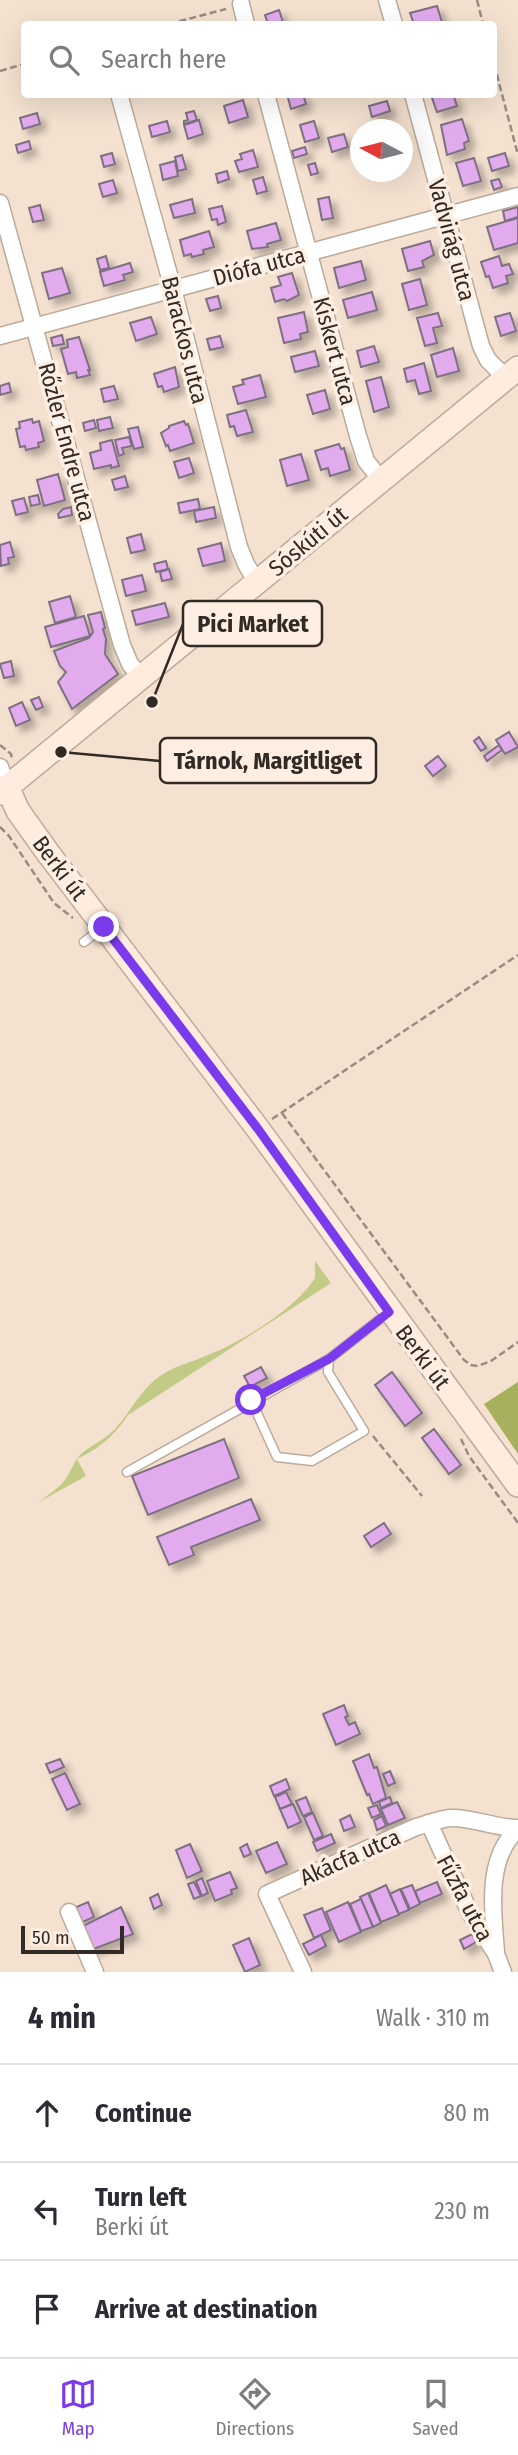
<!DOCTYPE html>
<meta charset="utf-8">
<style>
body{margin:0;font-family:"Fira Sans Condensed",sans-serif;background:#f7f7f7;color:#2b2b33}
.compass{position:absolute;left:350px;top:119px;width:63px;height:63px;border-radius:50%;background:#fff;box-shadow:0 7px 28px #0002;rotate:277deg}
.scale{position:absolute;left:21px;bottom:18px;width:103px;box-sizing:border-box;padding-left:7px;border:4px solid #322b25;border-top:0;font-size:19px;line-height:24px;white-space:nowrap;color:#322b25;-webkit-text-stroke:5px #feefe2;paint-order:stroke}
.stop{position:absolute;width:21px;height:21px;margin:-16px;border:5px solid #7c3aed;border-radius:50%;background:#fff}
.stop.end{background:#7c3aed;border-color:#fff;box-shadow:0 2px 7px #0008}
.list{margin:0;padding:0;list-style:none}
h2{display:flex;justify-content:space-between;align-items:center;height:91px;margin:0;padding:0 28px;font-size:30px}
h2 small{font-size:23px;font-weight:400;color:#7c7c81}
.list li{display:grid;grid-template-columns:46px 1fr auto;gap:21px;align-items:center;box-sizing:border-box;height:98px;padding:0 28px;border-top:2px solid #e1e1e2}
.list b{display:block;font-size:26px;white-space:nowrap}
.list p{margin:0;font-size:23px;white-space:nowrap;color:#7c7c81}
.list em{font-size:23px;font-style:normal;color:#7c7c81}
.icon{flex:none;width:38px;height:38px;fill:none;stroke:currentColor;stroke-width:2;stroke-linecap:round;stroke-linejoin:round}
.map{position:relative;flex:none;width:518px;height:1972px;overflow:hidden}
.search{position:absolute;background:#fff;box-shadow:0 7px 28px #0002;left:21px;right:21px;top:21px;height:77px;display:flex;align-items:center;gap:18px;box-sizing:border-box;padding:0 24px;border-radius:7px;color:#7c7c81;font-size:26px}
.sheet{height:385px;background:#fff}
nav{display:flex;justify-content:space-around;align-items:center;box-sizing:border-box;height:98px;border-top:2px solid #e1e1e2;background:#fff;font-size:19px;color:#7c7c81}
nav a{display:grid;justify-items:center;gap:4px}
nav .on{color:#7c3aed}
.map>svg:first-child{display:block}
.green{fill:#c1cb85}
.forest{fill:#a7b15d}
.building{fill:#e1abee;stroke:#7e7081;stroke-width:2;filter:url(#shadow)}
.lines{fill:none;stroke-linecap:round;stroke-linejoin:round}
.lane-casing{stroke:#bcaa9a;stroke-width:11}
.street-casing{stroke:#bcaa9a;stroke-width:19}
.secondary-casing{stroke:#bcaa9a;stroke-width:26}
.path{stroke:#998b80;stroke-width:2.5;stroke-dasharray:7 3.5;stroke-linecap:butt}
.lane{stroke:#fff;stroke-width:8}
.street{stroke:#fff;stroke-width:16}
.secondary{stroke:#feecde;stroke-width:23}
.route{stroke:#7c3aed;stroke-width:9}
.labels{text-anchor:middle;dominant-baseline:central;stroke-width:7;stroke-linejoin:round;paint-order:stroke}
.street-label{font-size:23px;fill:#322b25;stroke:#feefe2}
.leader{fill:none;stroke:#322b25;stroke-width:2.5}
.callout-dot{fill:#322b25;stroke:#feefe2;stroke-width:2.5}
.callout{fill:#feefe2;stroke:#322b25;stroke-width:2.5}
.callout-label{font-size:24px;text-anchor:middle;font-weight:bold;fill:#322b25}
</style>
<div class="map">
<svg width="518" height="1972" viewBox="0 0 518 1972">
<defs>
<filter id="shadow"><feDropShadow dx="6" dy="6" stdDeviation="3.5" flood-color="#0004"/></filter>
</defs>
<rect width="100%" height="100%" fill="#f4e1d0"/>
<path class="green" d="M315,1261L331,1283L128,1415C114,1436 100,1448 77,1459L86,1476L39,1502C47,1495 58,1489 64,1481C71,1473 73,1462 81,1454C91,1445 105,1440 115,1429C134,1408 141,1386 168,1371C179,1365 192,1362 203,1357C238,1344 295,1310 315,1278Z"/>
<path class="forest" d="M518,1382V1454L484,1404Z"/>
<g class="building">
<path d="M437,6L442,22L414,24L410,13Z"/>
<path d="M279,10L283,22L268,24L265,15Z"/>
<path d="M287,94H303L306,104L291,109Z"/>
<path d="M443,94H453L457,106L437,112L432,98Z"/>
<path d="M243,100L248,117L229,123L224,106Z"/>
<path d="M387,101L390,111L372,117L369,106Z"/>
<path d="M194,111L197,120L184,124V121L188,120L186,113Z"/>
<path d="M37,113L40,124L23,129L20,118Z"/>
<path d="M462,119L469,141L464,143L465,149L447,155L441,125Z"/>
<path d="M199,120L203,134L188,139L184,125Z"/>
<path d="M167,121L170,132L152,137L149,126Z"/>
<path d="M314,121L319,138L305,142L300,125Z"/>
<path d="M344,134L348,147L332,152L328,138Z"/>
<path d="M29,141L31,149L18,153L16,145Z"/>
<path d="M305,147L307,154L294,158L292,151Z"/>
<path d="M253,150L258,167L239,172L235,161L242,159L240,154Z"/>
<path d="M112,153L115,164L104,167L101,156Z"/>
<path d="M505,153L509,166L492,171L488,158Z"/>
<path d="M182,155L186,169L178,171L175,157Z"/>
<path d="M474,158L481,181L463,186L456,163Z"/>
<path d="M175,161L178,176L163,180L160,165Z"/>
<path d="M315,163L318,173L311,175L308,165Z"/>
<path d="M227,171L229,179L218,183L216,174Z"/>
<path d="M263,177L267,191L257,194L253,180Z"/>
<path d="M499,179L502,187L494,190L491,181Z"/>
<path d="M113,180L117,193L103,197L99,184Z"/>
<path d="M329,197L333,218L322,220L318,199Z"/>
<path d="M192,199L195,213L174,218L170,205Z"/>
<path d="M40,205L44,220L33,222L29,208Z"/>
<path d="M222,206L226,222L218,225L217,219L212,220L209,209Z"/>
<path d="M518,207V217L505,221L503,211Z"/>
<path d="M518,218V243L494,250L487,227Z"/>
<path d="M276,223L281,240L267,244L268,247L252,249L247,231Z"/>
<path d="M209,231L214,247L203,250L204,254L192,257L191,254L184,256L180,240Z"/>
<path d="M430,241L434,255L422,261L424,267L408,271L402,249Z"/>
<path d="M106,256L109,268L100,270L97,259Z"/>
<path d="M499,256L502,266L509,264L513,274L506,276L508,283L493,288L489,276L486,277L481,262Z"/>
<path d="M361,261L366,280L339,288L334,268Z"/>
<path d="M130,263L133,272L123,275L125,280L104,286L100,272Z"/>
<path d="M62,268L70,293L49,299L42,273Z"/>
<path d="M292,273L299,295L287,301L284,299L275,302L271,288L281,285L278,277Z"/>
<path d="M420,279L427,305L409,310L402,284Z"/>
<path d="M372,292L377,310L348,318L343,300Z"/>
<path d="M218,296L221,308L210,311L206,299Z"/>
<path d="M304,312L308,332L300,334L301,339L284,343L278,318Z"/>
<path d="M438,313L442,326L433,328L437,343L425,346L417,318Z"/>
<path d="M510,313L516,331L501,336L495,317Z"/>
<path d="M151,317L157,334L136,341L130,323Z"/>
<path d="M62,335L64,344L53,346L51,338Z"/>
<path d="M220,336L223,347L210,350L207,339Z"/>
<path d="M79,337L90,370H88L90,375L77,378L76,372L68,374L61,349L68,347L67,340Z"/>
<path d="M374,346L379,362L361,367L357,351Z"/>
<path d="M453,348L459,371L437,377L431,355Z"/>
<path d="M315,351L319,366L295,372L291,357Z"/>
<path d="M424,363L431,391L419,394L415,380L407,382L404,369Z"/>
<path d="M175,367L179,387L164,392L162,386L158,387L154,374Z"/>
<path d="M260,375L266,397L238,404L233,387L244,384L242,380Z"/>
<path d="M381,377L389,407L374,412L366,381Z"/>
<path d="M9,383L11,392L0,395V386Z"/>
<path d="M114,386L118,399L104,402L101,389Z"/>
<path d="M325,390L330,409L313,414L307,395Z"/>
<path d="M246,410L253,432L237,436L234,426L230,427L227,415Z"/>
<path d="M110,417L113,428L99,431L97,420Z"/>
<path d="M32,419L33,423L39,421L44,441L38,443L39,447L26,450L25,446L20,447L16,429L20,428L19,422Z"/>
<path d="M94,420L96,428L85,431L83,423Z"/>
<path d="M184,421L186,425L188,424L194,443L170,451L168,445L166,446L161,433L169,428V426Z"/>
<path d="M138,427L143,447L134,449L128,429Z"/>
<path d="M129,437L132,446L122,448L124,454L119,456L115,440Z"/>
<path d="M112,440L119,466L111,468V465L94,469L90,453L101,450L100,443Z"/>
<path d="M339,444L341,449L344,448L350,470L330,476L328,468L321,470L315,451Z"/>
<path d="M301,454L309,480L287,486L280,460Z"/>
<path d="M189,458L194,473L179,478L174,462Z"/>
<path d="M58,474L65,500L44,506L37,480Z"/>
<path d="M125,476L128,487L115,490L112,480Z"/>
<path d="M38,495L40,504L31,506L29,497Z"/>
<path d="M24,498L28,512L16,515L12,501Z"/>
<path d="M198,499L200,509L180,513L178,503Z"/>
<path d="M71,507L72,515L59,518L58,514L63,509Z"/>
<path d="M214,507L216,518L196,522L194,511Z"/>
<path d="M141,534L145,550L131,553L127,538Z"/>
<path d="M10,542L14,557L8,558L9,564L1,566L0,545Z"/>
<path d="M221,543L225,561L203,566L198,549Z"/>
<path d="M166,561L168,569L156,572L154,564Z"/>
<path d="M169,569L172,579L162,581L160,572Z"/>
<path d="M142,575L146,591L126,596L122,580Z"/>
<path d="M70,596L76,617L55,623L49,602Z"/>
<path d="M165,603L169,617L136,625L132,611Z"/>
<path d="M101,612L105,628L103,629L106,639L105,654L118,674L72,709L58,682L66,672L60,666L54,651L89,638L93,632L88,615Z"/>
<path d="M84,616L90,636L51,647L45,627Z"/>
<path d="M11,661L14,676L4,678L0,664Z"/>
<path d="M39,697L43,707L36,710L31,700Z"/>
<path d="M22,702L30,720L16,726L9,708Z"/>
<path d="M509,732L518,747L505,754L496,740Z"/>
<path d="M479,737L486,748L481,751L474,741Z"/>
<path d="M499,745L502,750L487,761L484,756Z"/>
<path d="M438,756L446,766L433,776L425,766Z"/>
<path d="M261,1367L267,1378L250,1387L244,1376Z"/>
<path d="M392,1372L422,1413L405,1426L375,1385Z"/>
<path d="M434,1429L461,1465L449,1474L422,1438Z"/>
<path d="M224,1439L239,1478L148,1515L132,1476Z"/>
<path d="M251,1499L260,1520L191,1547L194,1555L169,1565L157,1537Z"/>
<path d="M384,1523L391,1534L371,1547L364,1536Z"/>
<path d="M344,1705L348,1716L345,1717L349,1725L355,1722L360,1734L336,1745L323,1714Z"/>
<path d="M369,1754L374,1768L377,1767L386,1798L373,1804L369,1794L367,1795L353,1761Z"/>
<path d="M60,1759L64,1767L50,1773L46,1764Z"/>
<path d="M390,1771L395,1783L388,1786L383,1774Z"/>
<path d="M65,1773L80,1804L67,1810L52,1779Z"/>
<path d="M286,1779L290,1789L274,1796L270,1786Z"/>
<path d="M286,1792L292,1804L280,1809L275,1797Z"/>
<path d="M306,1797L312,1812L303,1816L296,1801Z"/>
<path d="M390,1797L392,1803L381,1808L379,1802Z"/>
<path d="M397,1802L405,1818L388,1825L381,1809Z"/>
<path d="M293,1804L301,1822L288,1828L280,1809Z"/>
<path d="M377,1805L381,1814L372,1818L368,1808Z"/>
<path d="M313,1813L323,1836L314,1840L304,1817Z"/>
<path d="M350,1815L355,1827L344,1831L340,1820Z"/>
<path d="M382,1816L386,1826L377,1830L374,1820Z"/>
<path d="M331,1834L335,1843L317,1851L313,1842Z"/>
<path d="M277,1842L287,1864L266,1873L256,1851Z"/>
<path d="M190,1844L202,1871L187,1878L176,1850Z"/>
<path d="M247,1844L251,1854L244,1857L240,1848Z"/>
<path d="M230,1872L237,1888L231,1890L232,1894L215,1901L207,1881Z"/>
<path d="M202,1878L208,1893L202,1896L196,1881Z"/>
<path d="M194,1882L201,1896L194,1899L188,1884Z"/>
<path d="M437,1882L442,1894L420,1903L415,1891Z"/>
<path d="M386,1885L399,1915L381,1922L369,1893Z"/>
<path d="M412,1885L420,1904L410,1909L401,1889Z"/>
<path d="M400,1889L409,1910L399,1914L390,1894Z"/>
<path d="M368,1893L381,1923L373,1927L360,1897Z"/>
<path d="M158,1894L162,1905L154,1909L150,1898Z"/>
<path d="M361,1899L373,1927L361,1931L350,1904Z"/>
<path d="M88,1902L94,1917L78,1924L72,1909Z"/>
<path d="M348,1902L361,1932L339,1942L326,1912Z"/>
<path d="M121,1907L133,1934L91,1950L81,1927Z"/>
<path d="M322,1908L331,1930L314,1938L304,1915Z"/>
<path d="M472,1934L476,1942L464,1949L460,1940Z"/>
<path d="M321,1935L326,1946L309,1955L303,1944Z"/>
<path d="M249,1938L260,1965L245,1972L233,1945Z"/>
</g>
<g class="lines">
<g class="lane-casing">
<g id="lane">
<path d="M84,942L102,928"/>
<path d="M251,1400L277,1457L312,1461L364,1431L328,1372L329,1359"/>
<path d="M127,1472L329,1359L389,1312"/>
</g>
</g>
<g class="street-casing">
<g id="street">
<path d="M387,0L394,24"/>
<path d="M241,4L246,24"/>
<path d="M119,94L173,289L239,547L246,564L257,583"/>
<path d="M266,94L358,436L366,461L381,480"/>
<path d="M413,94L481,346L488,360L506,378"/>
<path d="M0,203L122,645L130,664L141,677"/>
<path d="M0,336L518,196"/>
<path d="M0,767L7,787"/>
<path d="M429,1823L470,1913L496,1954L503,1972"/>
<path d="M69,1912L95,1972"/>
<path d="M496,1952C493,1912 485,1858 518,1829"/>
<path d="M303,1972L267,1894L416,1827C427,1824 439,1819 450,1818C472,1817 495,1828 518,1828"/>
</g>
</g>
<g class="secondary-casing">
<g id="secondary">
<path d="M7,787L18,811L48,853L258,1129L518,1485"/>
<path d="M0,793L518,368"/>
</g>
</g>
<g class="path">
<path d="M477,0L483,24"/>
<path d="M169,24L226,9"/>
<path d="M494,64L518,155"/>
<path d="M0,71L24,64"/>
<path d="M0,745L11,754L12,759"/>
<path d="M0,827L9,836L54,903L73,918"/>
<path d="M282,1113L464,1360L471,1365L478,1366L491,1361L518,1342"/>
<path d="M272,1119L518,955"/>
<path d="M373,1436L422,1496"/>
<path d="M461,1439L469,1456L518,1523"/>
</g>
<use href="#lane" class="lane"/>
<use href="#street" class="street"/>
<use href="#secondary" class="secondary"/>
</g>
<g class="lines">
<path class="route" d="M104,927L258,1129L389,1312L329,1359L251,1400"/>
</g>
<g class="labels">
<g class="street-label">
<text transform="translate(452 240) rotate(75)">Vadvirág utca</text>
<text transform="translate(259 266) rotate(-15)">Diófa utca</text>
<text transform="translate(185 340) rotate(76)">Barackos utca</text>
<text transform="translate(335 351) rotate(75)">Kiskert utca</text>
<text transform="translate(67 442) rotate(75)">Rőzler Endre utca</text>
<text transform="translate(308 541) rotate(-40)">Sóskúti út</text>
<text transform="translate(60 868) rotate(53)">Berki út</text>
<text transform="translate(423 1357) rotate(53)">Berki út</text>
<text transform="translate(350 1857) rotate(-24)">Akácfa utca</text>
<text transform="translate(465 1898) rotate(62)">Fűzfa utca</text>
</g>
</g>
<path class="leader" d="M152 702L183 624M61 752L160 761"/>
<g class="callout-dot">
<circle cx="152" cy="702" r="7"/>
<circle cx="61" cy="752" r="7"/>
</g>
<g class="callout">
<rect x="183" y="601" width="139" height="45" rx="7"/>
<rect x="160" y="738" width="216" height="45" rx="7"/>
</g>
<g class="callout-label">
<text x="253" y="632">Pici Market</text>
<text x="268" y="769">Tárnok, Margitliget</text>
</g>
</svg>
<svg class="compass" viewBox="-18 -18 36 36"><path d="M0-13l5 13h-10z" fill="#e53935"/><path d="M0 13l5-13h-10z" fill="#7c7c81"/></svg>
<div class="scale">50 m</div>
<div class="stop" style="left:251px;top:1400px"></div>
<div class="stop end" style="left:104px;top:927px"></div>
<div class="search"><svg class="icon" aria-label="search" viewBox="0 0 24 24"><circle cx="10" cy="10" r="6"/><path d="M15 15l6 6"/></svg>Search here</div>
</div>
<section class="sheet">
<h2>4 min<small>Walk · 310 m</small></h2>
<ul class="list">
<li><svg class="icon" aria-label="ahead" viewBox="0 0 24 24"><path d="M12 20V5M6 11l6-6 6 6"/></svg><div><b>Continue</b></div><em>80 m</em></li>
<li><svg class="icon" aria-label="left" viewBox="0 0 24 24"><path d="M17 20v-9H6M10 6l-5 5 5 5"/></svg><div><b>Turn left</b><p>Berki út</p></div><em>230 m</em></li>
<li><svg class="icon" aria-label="arrive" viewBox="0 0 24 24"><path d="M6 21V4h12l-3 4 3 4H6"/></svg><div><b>Arrive at destination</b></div></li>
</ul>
</section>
<nav>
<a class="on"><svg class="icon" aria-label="map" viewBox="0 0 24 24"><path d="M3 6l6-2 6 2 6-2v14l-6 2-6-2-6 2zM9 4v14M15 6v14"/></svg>Map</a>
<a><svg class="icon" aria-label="directions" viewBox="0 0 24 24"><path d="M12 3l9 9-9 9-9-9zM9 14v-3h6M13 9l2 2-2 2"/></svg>Directions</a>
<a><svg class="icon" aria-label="saved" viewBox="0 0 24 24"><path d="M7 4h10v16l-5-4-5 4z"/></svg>Saved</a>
</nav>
